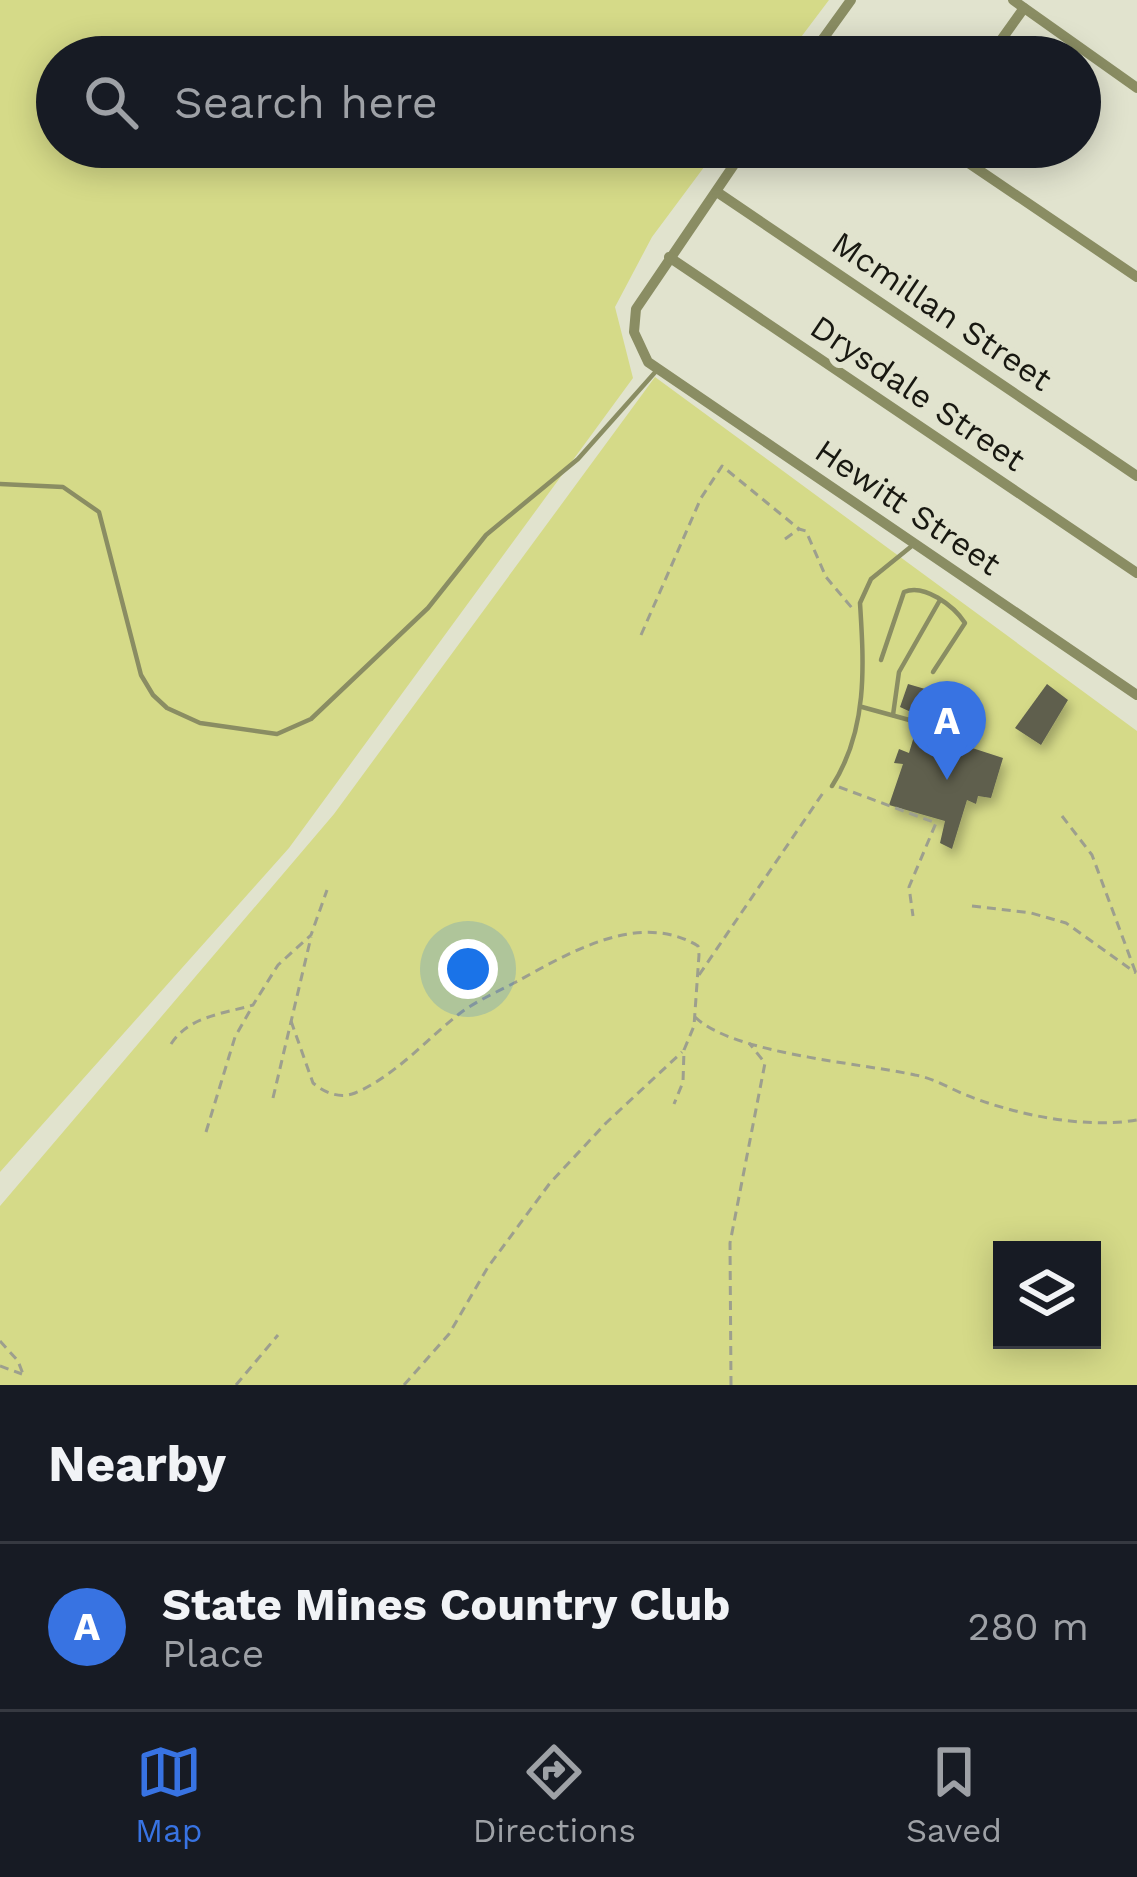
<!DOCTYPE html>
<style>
body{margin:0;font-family:"Work Sans",sans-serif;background:#20242c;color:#f1f3f6}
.controls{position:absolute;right:36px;bottom:36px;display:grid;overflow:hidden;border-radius:0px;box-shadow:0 6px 30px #0003}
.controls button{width:108px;height:108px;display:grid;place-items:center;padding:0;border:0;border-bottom:3px solid #363941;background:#171b24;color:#f1f3f6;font:60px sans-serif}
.you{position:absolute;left:468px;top:969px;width:42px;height:42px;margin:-30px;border:9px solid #fff;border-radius:50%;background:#1a73e8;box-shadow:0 0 0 18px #1a73e833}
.badge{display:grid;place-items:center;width:78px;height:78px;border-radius:50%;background:#3873e2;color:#fff;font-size:39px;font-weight:700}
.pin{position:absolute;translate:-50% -99px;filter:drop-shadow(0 3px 6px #0008)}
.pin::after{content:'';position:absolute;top:63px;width:42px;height:36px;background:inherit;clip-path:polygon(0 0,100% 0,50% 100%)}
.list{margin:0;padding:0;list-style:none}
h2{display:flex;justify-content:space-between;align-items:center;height:156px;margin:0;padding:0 48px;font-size:51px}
h2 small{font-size:39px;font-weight:400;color:#9ea1a6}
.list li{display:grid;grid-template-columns:78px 1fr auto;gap:36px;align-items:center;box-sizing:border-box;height:168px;padding:0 48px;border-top:3px solid #363941}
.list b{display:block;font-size:45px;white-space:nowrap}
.list p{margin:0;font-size:39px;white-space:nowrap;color:#9ea1a6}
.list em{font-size:39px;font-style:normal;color:#9ea1a6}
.icon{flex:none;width:66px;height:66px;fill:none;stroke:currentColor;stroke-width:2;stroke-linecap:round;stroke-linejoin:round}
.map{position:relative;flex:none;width:1137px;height:1385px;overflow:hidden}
.search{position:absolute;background:#171b24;box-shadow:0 6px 30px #0003;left:36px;right:36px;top:36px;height:132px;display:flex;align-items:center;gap:30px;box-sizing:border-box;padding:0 42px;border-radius:66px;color:#9ea1a6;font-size:45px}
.sheet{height:324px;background:#171b24}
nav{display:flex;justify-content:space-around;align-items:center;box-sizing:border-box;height:168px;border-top:3px solid #363941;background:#171b24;font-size:33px;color:#9ea1a6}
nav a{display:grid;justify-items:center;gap:6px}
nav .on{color:#3873e2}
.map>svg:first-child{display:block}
.green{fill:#d5da88;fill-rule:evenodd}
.building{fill:#5e5f4d;filter:url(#shadow)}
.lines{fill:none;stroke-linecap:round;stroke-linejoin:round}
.path{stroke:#9d9f8e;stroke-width:3;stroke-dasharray:9 6;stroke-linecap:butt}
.service{stroke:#8a8d63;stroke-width:4.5}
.minor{stroke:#8a8d63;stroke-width:10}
.labels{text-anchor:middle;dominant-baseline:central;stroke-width:12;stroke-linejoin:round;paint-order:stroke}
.street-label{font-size:33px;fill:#181811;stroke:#e1e3ce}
</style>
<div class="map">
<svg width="1137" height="1385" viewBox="0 0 1137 1385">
<defs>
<filter id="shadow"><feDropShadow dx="4" dy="7" stdDeviation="6" flood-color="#0004"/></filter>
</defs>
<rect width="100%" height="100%" fill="#e1e3ce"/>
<g class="green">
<path d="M0,0H829L786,57H57V147H719L652,237L615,307L633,378L289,848L0,1172Z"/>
<path d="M655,377L1137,731V1385H0V1206L334,814ZM1002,1250H1092V1340H1002Z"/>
</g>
<g class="building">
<path d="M908,684L932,691L929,701L940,704L937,713L956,721L954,735H970L966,746L1003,758L991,798L978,796L976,804L967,800L952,849L940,843L945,821L889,805L903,764L894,763L899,749L909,753L918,723L927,725L926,719L900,707Z"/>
<path d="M1047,684L1068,700L1041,745L1015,728Z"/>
</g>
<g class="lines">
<g class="path">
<path d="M785,539L799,529L806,531L826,577L852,608"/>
<path d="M641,635L701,498L722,466L799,529"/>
<path d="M839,787L936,823L909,887L913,916"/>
<path d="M1062,816L1092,855L1137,976"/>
<path d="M972,906L1031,913L1066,923L1136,973"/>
<path d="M699,975L825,790"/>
<path d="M695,1017C733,1054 861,1063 915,1075C933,1078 949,1088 966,1095C1016,1115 1085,1129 1137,1120"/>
<path d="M291,1021L313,1083C325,1093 340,1099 355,1093C395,1076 426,1040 459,1014C476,1001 497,992 516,982C569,953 639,910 698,946L699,955L694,1026L684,1050L683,1082L674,1104"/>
<path d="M171,1044C189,1016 223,1014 253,1005L278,965L311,935L327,890"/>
<path d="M273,1098L311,937"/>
<path d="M206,1132L235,1037L252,1007"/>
<path d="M0,1341L18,1361L23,1374"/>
<path d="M0,1366L22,1374"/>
<path d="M236,1385L278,1335"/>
<path d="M404,1385L449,1334L488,1267L550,1183L606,1123L682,1052"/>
<path d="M731,1385L730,1243L765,1063L749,1043"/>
</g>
<g class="service">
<path d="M0,484L63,487L99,512L141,675L153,695L167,708L200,723L277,734L311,719L428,608L486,535L578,459L658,369"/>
<path d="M881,660L904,592C924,583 954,606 965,623L933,672"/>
<path d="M862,707L913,721"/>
<path d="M893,715L899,672L940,600"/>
<path d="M832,786C868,730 864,666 860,603L871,579L913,545"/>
</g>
<g class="minor">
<path d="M1013,0L1137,88"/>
<path d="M810,57L851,0"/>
<path d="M989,57L1024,8"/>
<path d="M746,147L636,309L634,332L648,362L1137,695"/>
<path d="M945,147L1137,277"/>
<path d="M717,192L1137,476"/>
<path d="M669,257L1137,573"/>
</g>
</g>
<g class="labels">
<g class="street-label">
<text transform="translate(942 311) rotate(34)">Mcmillan Street</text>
<text transform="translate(918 393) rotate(34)">Drysdale Street</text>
<text transform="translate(908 507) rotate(34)">Hewitt Street</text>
</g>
</g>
</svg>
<div class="controls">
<button><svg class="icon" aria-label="layers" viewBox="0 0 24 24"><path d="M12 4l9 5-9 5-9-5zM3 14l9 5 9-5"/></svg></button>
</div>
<div class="you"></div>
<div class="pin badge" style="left:947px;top:780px">A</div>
<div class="search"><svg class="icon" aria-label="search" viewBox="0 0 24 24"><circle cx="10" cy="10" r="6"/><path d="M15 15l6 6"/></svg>Search here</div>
</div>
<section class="sheet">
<h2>Nearby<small></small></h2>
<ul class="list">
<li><span class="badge">A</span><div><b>State Mines Country Club</b><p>Place</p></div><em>280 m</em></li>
</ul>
</section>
<nav>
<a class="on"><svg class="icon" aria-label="map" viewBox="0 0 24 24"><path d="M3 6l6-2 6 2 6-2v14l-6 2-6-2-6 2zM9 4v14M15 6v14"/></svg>Map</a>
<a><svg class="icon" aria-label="directions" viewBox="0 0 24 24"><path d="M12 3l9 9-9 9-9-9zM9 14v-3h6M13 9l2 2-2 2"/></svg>Directions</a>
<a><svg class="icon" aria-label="saved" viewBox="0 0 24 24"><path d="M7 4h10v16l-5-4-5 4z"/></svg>Saved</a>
</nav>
